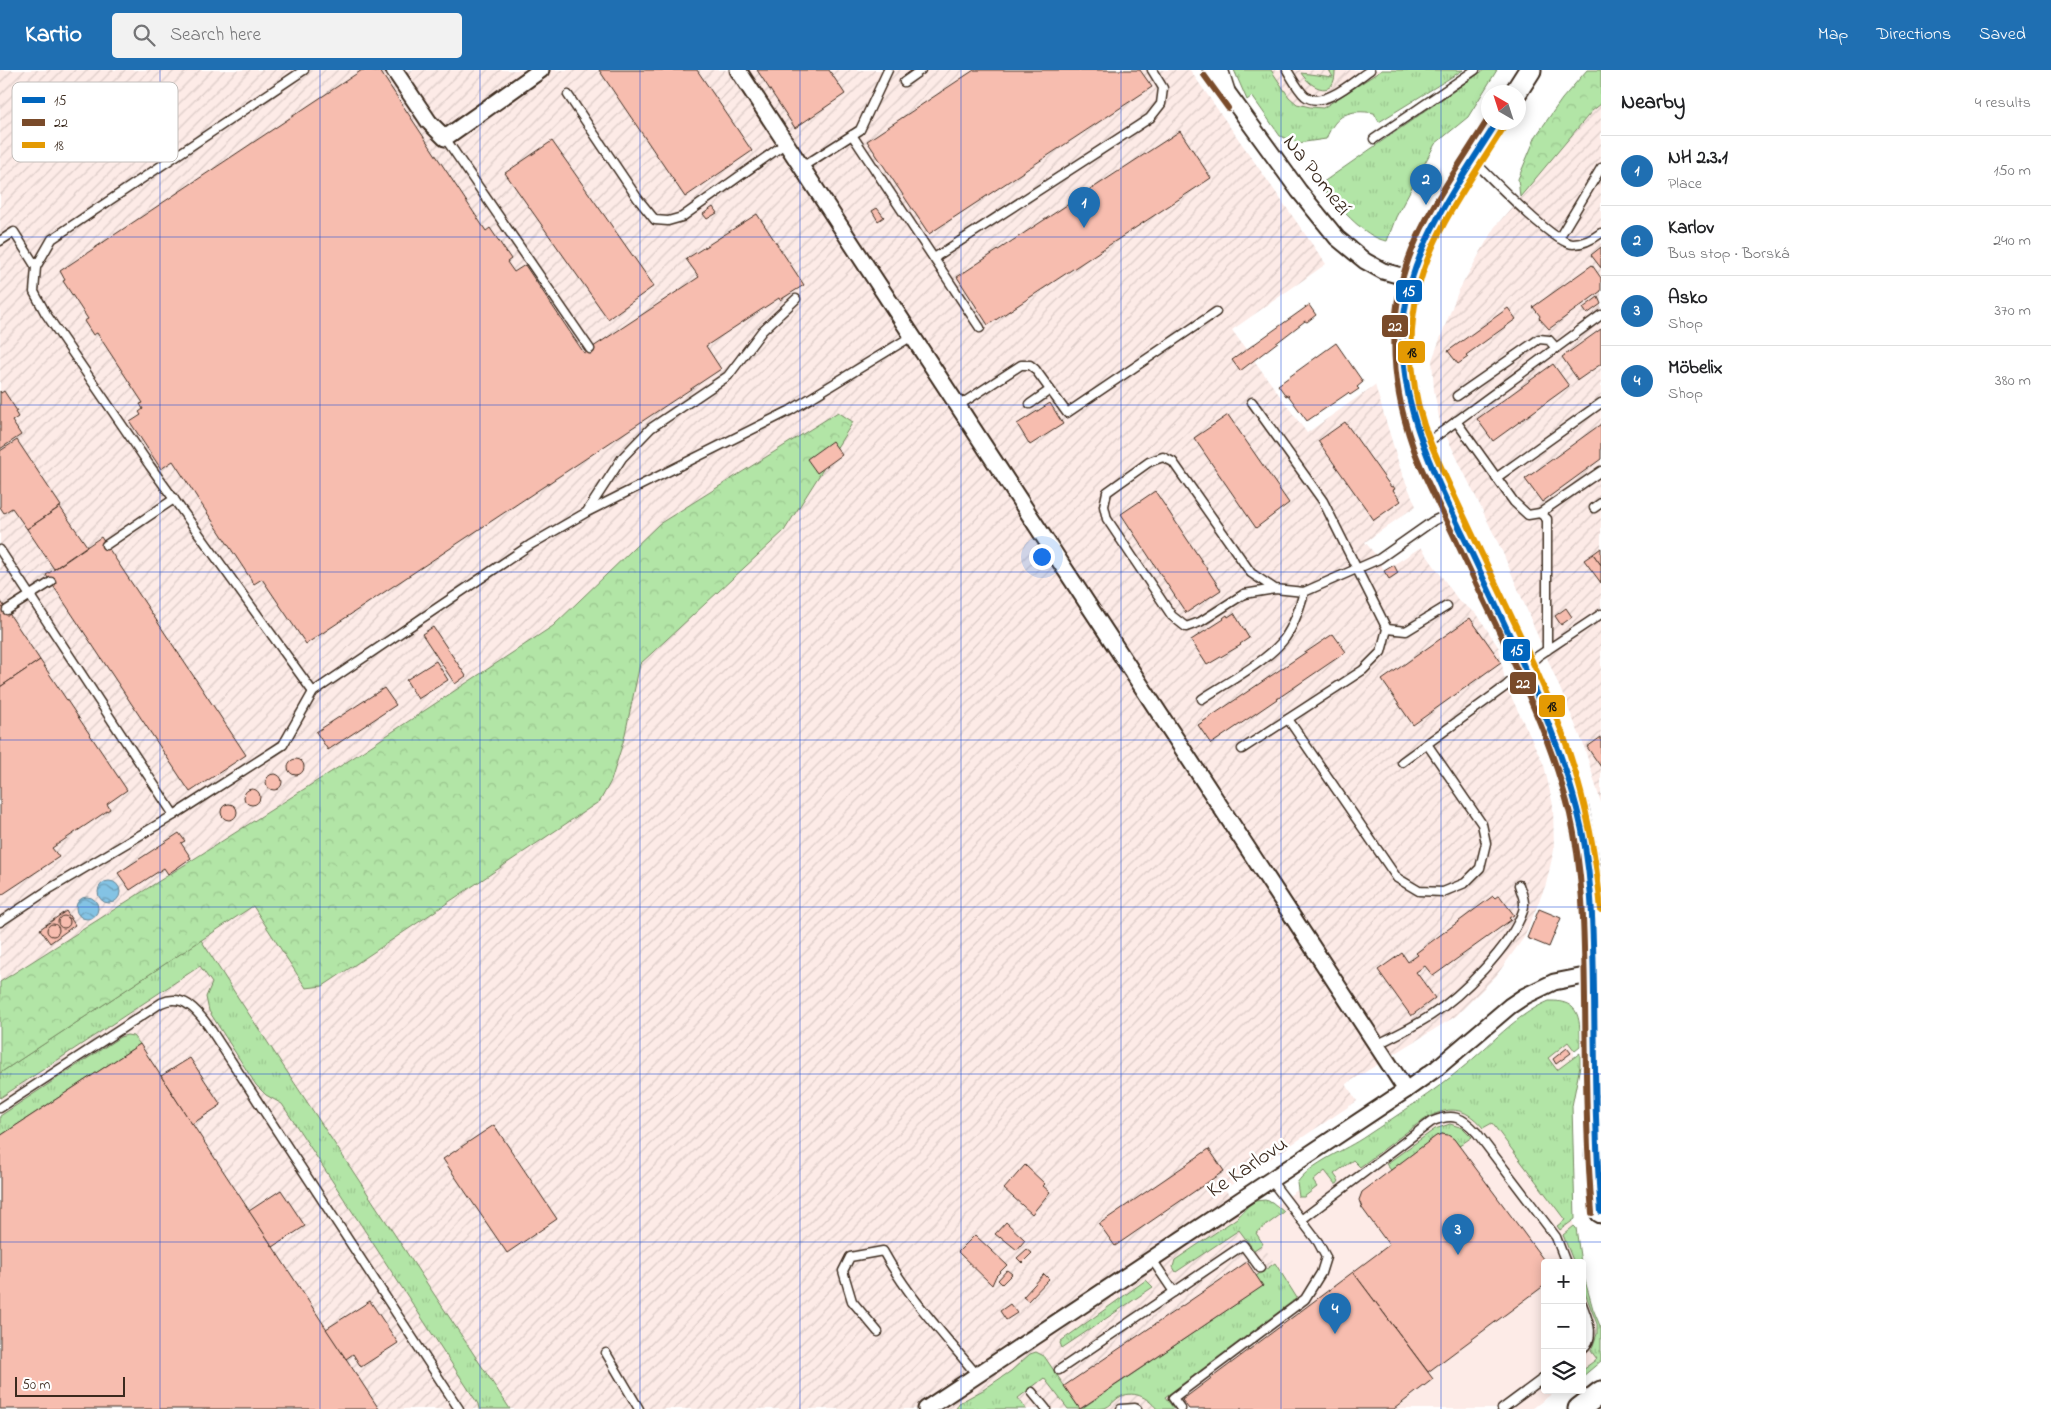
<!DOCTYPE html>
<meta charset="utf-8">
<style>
body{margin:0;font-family:"Indie Flower",sans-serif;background:#f2f2f2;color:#202124}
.controls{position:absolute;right:15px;bottom:15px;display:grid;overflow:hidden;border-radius:5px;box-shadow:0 2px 12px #0003}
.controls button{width:45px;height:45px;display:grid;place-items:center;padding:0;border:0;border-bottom:1px solid #e0e0e0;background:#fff;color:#202124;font:25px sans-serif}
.compass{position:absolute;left:1481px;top:15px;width:45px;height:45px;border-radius:50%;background:#fff;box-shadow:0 2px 12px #0003;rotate:321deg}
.scale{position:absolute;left:15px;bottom:12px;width:110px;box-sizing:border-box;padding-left:5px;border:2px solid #3b2a1e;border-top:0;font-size:14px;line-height:18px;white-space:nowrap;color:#3b2a1e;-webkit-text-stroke:4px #fff;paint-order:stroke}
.you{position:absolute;left:1041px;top:486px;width:18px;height:18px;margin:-12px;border:4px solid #fff;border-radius:50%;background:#1a73e8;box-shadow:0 0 0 8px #1a73e833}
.badge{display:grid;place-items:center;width:32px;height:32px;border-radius:50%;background:#1f6fb2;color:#fff;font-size:16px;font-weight:700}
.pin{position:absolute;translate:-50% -41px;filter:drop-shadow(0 1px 2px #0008)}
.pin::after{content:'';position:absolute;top:26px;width:18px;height:15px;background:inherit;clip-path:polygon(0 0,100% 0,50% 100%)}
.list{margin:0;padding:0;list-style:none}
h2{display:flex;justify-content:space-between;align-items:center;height:65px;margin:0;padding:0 20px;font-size:21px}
h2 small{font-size:16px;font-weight:400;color:#757577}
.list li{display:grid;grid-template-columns:32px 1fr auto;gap:15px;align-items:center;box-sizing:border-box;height:70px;padding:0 20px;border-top:1px solid #e0e0e0}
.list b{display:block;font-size:19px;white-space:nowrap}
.list p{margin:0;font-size:16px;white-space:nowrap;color:#757577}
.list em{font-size:16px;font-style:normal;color:#757577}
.icon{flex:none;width:28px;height:28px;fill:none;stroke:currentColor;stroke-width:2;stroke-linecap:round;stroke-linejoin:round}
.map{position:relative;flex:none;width:1601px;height:1339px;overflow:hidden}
header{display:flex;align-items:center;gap:30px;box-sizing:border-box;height:70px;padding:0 25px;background:#1f6fb2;color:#fff}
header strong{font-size:24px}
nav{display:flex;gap:28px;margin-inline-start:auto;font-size:18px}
.search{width:350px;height:45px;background:#f2f2f2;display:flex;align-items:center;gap:12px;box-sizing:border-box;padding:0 18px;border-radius:5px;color:#757577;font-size:19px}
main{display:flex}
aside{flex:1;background:#fff}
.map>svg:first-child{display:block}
.built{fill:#fdebe7}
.industrial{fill:url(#industrial-furrows)}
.grass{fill:url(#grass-tufts);stroke:#768862}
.forest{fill:url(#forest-crowns);stroke:#768862}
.water{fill:url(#water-waves);stroke:#678695}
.building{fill:#f7bdaf;stroke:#3b2a1e}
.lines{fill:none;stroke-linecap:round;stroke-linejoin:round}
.lane-casing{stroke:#3b2a1e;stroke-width:11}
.street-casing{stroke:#3b2a1e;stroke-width:19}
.secondary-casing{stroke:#3b2a1e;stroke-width:25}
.lane{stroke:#fff;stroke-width:8}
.street{stroke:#fff;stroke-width:15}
.secondary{stroke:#fff;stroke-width:21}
.bus-1-casing{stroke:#fff;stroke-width:10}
.bus-2-casing{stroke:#fff;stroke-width:10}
.bus-3-casing{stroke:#fff;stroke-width:10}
.bus-1{stroke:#0065bd;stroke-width:6}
.bus-2{stroke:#7a4b2a;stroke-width:6}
.bus-3{stroke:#e49a03;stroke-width:6}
.grid{fill:none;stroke:#1d4ed8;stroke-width:1;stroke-opacity:0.55}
.labels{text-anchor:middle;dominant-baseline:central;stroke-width:5;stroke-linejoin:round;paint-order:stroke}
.street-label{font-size:22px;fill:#3b2a1e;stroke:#fff}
.key{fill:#fff;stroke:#c4bfbc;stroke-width:1}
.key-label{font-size:14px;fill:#3b2a1e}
.line-badge{stroke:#fff;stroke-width:2}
.badge-label{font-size:14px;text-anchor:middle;font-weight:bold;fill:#fff}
.pale-badge-label{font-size:14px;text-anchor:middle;font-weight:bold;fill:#111}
</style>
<header>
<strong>Kartio</strong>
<div class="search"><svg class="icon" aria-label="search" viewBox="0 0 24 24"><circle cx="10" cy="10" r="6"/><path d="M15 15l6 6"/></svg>Search here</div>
<nav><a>Map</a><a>Directions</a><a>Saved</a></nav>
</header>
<main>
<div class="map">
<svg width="1601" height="1339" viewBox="0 0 1601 1339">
<defs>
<pattern id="industrial-furrows" width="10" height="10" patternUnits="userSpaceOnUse" patternTransform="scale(1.25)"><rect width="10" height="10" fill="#fdebe7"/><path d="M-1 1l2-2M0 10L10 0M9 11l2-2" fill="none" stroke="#dacac6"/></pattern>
<pattern id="grass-tufts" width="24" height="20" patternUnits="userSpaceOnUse" patternTransform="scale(1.25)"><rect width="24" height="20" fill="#b2e5a6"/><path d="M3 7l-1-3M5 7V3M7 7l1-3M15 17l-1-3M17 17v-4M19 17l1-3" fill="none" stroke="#9ac58e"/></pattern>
<pattern id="forest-crowns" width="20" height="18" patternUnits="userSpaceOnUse" patternTransform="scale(1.25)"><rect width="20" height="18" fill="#b2e5a6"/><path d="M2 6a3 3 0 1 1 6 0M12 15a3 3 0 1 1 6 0" fill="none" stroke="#9ac58e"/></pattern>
<pattern id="water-waves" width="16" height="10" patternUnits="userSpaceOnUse" patternTransform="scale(1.25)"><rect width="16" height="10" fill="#84c3e4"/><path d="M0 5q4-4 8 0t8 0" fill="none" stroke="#6d9fb8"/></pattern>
</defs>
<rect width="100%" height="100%" fill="#fff"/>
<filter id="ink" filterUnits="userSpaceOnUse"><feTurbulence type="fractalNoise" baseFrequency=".02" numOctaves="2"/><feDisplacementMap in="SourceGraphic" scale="10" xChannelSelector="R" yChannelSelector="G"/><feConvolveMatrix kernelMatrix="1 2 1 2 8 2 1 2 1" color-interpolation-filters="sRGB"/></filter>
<g filter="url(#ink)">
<g class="built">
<path d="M1553,946L1574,973V1007L1568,1031L1571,1140L1580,1193H1545V1320H1557L1532,1339H1171L1157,1318L1293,1222L1248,1154Z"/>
<path d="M1582,1200L1600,1269L1598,1289L1582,1301Z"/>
</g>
<g class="industrial">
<path d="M0,0H1190L1326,194L1232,260L1307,363L1375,315L1401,401L1416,436L1365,472L1379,489L1384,501L1421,477L1459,531L1477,544L1499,578L1506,616L1544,695L1553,735L1554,780L1546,814L1525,866L1496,906L1456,946L1346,1014L1357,1031L1225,1119L1294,1222L1157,1317L1171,1339H0Z"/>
<path d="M1251,0H1401L1296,69Z"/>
<path d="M1601,34V733L1583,673L1502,481L1440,353L1434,320L1432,290L1458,222L1494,158L1592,41Z"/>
</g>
<g class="grass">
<path d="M1234,0H1271L1289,27L1297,34L1310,37L1323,38L1382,0H1463L1379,52L1374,43C1349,39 1336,44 1326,69L1298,73L1280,66L1252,26L1247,30Z"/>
<path d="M1329,0H1335C1336,29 1312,20 1301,3L1333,7Z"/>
<path d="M1484,0H1497L1468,47L1435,74L1396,147L1387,171C1363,168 1336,132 1319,115Z"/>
<path d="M201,870L237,926L510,1339H479L478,1334L282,1034L266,1025L256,1015L209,941L206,927L212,913L200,896L0,1028V1003Z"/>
<path d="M1549,931C1582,930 1580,951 1580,977L1575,981L1568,972L1548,988L1557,1000L1580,983V996L1572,1036L1575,1149L1560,1160L1557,1156L1565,1150L1492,1053L1483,1058C1456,1025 1431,1044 1404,1064C1389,1075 1375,1086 1360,1097L1353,1090L1334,1104L1339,1111L1337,1114H1335L1325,1101L1313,1111L1317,1117L1304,1127H1299L1297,1113C1310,1093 1346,1080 1366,1066C1399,1044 1432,1023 1462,998C1490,976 1515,945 1549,931Z"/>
<path d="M127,965L133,966L140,974L0,1066V1046L120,967Z"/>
<path d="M1450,1054L1463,1058L1472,1067L1459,1076L1451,1067L1442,1064L1391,1100L1386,1094L1435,1059Z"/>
<path d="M1265,1130L1272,1132L1284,1142L1256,1163L1263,1174L1254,1180L1239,1160L1176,1202L1173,1197L1175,1190L1237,1148L1250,1134L1255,1131Z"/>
<path d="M1574,1156L1576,1158L1581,1193H1574L1563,1165Z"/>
<path d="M1275,1193L1297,1228L1165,1327L1174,1339H1157C1147,1327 1133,1319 1118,1328C1114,1331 1110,1336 1105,1338C1099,1339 1088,1339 1081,1339L1262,1216L1256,1206Z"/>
<path d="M1582,1200L1593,1239L1601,1258V1291L1582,1307V1300L1597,1289L1591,1281L1597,1264V1254L1582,1215Z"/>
<path d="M1146,1210L1153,1217L1062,1278L1060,1273L1061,1271Z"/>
<path d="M1036,1282L1044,1286L1080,1339H1068L1044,1308L1018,1328L1026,1339H956L959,1333L983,1320L1011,1301L1030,1284Z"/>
</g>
<g class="forest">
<path d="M1587,0H1601V34L1592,41L1520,127L1518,109L1536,66L1562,29Z"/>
<path d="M838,342L853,352L784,461L640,594L624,669L611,711L600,731L323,916L306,918L253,836L0,1003V912L342,695L553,556L659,454Z"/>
</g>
<g class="water">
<circle cx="109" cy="822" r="11"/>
<circle cx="87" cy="838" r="11"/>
</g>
<g class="building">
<path d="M362,0L380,1L486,161L490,158L511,189L507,192L514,202L525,195L584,283L699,207L686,189L757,144L804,215L780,230L779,228L706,276L721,299L306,574L262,509L254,514L173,391L161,399L130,352L141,345L139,342L143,339L140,334L143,333L97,263L93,265L84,251L88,249L63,211L65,210L60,201Z"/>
<path d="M599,0H697L752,81L685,127Z"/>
<path d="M757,0H829L845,24L795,58Z"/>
<path d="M974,0H1140L1152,17L929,164L867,71Z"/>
<path d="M1180,61L1211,108L988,255L957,207Z"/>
<path d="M552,71L654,216L608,249L505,103Z"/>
<path d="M713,137L717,143L707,149L703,144Z"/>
<path d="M877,138L884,147L878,151L872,141Z"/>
<path d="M1601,177V198L1591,185Z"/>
<path d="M1592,195L1601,208V221L1549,259L1539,248L1540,246L1533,237Z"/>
<path d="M1598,227L1601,234L1587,244L1583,238Z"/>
<path d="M1309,235L1316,245L1307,252L1305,251L1240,301L1232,290Z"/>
<path d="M1508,238L1516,249L1466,285L1468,287L1458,294L1448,281Z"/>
<path d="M1601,259V294L1578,310L1562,287Z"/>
<path d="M1336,273L1363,312L1357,317L1359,319L1350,325L1348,323L1307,351L1288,325L1286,326L1278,315Z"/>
<path d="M1553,294L1569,316L1493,371L1477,349Z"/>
<path d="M0,321L1,323L4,321L17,341L15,342L18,347L12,351L21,365L0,379Z"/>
<path d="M1050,333L1063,354L1030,375L1017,354Z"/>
<path d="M1228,345L1289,433L1256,458L1194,368Z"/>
<path d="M1345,352L1391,417L1393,416L1395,419L1393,420L1401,431L1374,450L1318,371Z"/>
<path d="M1601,354V389L1542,432L1525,409Z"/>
<path d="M17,370L61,436L27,459L12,438L4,443L0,437V381Z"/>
<path d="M832,371L842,385L817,403L807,389Z"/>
<path d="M1155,421L1221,520L1186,543L1121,444Z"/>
<path d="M60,437L87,476L54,499L27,459Z"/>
<path d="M101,467L246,685L190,722L46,505Z"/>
<path d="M1601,478V495L1593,484Z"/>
<path d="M1593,484L1601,495V513L1584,490Z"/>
<path d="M1394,495L1398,503L1389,509L1384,501Z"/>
<path d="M0,530L40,590L0,617Z"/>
<path d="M1566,538L1572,547L1561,555L1555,546Z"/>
<path d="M1234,543L1249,568L1240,574L1241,575L1207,595L1191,570L1224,549L1223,548L1227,545L1228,547Z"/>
<path d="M1470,548L1501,592L1413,655L1382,610Z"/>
<path d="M433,557L466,606L455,614L422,564Z"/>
<path d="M1333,564L1346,582L1211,674L1198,655Z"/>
<path d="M40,590L127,720L107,734L110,739L52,778L59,787L0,826V617Z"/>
<path d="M436,591L448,610L418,629L406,610Z"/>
<path d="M384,618L396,635L328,680L316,662Z"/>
<path d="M1601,667V697L1587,677Z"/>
<circle cx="296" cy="697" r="8"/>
<circle cx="274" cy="712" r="8"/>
<circle cx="252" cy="727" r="8"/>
<circle cx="229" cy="742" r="8"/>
<path d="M179,763L185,771L181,773L191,788L168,804L164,798L130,820L118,803Z"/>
<path d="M1499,825L1514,845L1509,848L1511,850L1433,906L1425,896L1416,902L1435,928L1411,946L1378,900L1402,883L1408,892L1418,885L1416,883L1493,826L1495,828Z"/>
<path d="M1539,839L1561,848L1549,877L1527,868Z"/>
<path d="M66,841L75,855L50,873L40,859Z"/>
<circle cx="64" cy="852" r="6"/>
<circle cx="53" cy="860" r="6"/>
<path d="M140,974L273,1177L379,1339H0V1066Z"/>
<path d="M1567,978L1571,983L1556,994L1553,989Z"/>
<path d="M190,988L221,1035L192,1054L161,1006Z"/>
<path d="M494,1055L557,1149L507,1183L443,1089Z"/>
<path d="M1442,1064L1448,1065L1454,1069L1546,1193L1545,1215L1428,1302L1353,1202L1389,1175L1362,1138L1359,1130L1362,1122L1436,1066Z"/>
<path d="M1209,1079L1224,1101L1115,1176L1099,1154Z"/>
<path d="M1025,1095L1045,1114L1043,1116L1050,1122L1032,1144L1004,1119Z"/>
<path d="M281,1120L305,1156L273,1177L249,1141Z"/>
<path d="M1006,1152L1025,1170L1017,1180L1001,1167L1000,1168L995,1164Z"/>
<path d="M975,1165L1007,1195L996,1206L992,1215L958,1182Z"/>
<path d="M1027,1179L1032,1183L1022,1193L1017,1188Z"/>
<path d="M1247,1192L1263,1216L1080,1339L1064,1316Z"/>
<path d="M1007,1200L1012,1204L1002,1214L998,1210Z"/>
<path d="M1353,1202L1433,1309L1394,1339H1189L1182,1330Z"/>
<path d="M1044,1204L1049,1209L1028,1231L1023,1227Z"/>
<path d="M370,1231L398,1273L361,1297L353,1284L346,1289L326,1259Z"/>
<path d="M1010,1234L1017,1243L1006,1250L1000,1241Z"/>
</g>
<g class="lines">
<g class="lane-casing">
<g id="lane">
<path d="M304,0L52,169L36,197L34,222L46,244L150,396L313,622"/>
<path d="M1224,0L1230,19"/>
<path d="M1287,0C1292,8 1298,20 1305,26C1323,40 1355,10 1370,0"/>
<path d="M904,12L921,0"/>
<path d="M568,25L638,129L655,150L668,151L682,147L786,73"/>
<path d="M852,65L980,258"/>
<path d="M445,68L590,279"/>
<path d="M1374,69L1475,0"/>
<path d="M1474,91C1490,107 1554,174 1573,174C1583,174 1593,169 1601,163"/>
<path d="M802,97L860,60L888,0"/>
<path d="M1559,168L1601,98"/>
<path d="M0,171L14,162L36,197"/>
<path d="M934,188L1150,48L1161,34L1163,18L1152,0"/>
<path d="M1457,326L1539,269L1549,270L1556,278"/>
<path d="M1030,334L1050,320"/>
<path d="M958,336L1021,295H1030L1035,299L1067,343L1216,242"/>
<path d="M1456,351L1514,432L1528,445L1540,443L1601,401"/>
<path d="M1424,375L1601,245"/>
<path d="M1496,408L1601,333"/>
<path d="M1594,438L1601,433"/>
<path d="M588,440L622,388L651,358L728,306L762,261L796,229"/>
<path d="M1540,443L1547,449V580"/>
<path d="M106,475L174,429"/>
<path d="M0,480L174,745"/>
<path d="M1275,519L1244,524L1200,552L1186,557L1172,546L1107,449L1104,436L1107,422L1149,392L1163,387L1173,392L1251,503L1275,519L1304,522L1379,489L1433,451L1450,443"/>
<path d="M7,540L51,512"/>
<path d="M1387,559L1406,561L1447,536"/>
<path d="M1202,629C1226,613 1268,591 1285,568C1294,555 1300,537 1304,522"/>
<path d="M1288,649L1397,808L1419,821L1443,822L1465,813L1480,798L1486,773L1482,754L1427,674"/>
<path d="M1242,679L1363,600L1381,582L1387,559L1323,431L1252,332"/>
<path d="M1402,692L1506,616L1538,586L1601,544"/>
<path d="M0,852L51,818L174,745L283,675L313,622L530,475L587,442L791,340L912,266"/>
<path d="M1376,975C1394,966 1413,957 1430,946C1461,926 1511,877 1523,841C1526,832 1522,824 1519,815"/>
<path d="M0,1038L161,933C183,923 197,940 209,957L459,1339"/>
<path d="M1301,1150L1431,1052C1452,1043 1462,1046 1477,1063L1556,1167L1566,1193"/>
<path d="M1151,1188L1174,1222"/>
<path d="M1582,1234C1587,1248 1597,1268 1582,1279"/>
<path d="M878,1262L852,1231L843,1201L850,1187L883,1181C908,1227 944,1265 977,1305"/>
<path d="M606,1283L639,1339"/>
<path d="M1059,1300L1243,1175L1260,1198"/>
<path d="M1032,1322L1046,1339"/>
<path d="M1121,1339L1135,1338L1137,1339"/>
<path d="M1181,1339L1173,1328L1305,1229L1321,1203L1326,1187L1318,1172L1270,1109"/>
<path d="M1502,1339L1545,1307"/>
</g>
</g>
<g class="street-casing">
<g id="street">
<path d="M394,0L429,52L445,68L541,0"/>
<path d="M738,0L1406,1020"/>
<path d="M1211,0L1299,121L1337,168L1365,191L1383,201L1412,209"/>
<path d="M926,1339L1406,1020L1437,998L1510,936L1525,926L1554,912L1595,904"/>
</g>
</g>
<g class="secondary-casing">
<g id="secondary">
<path d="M1516,22L1530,0"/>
<path d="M1497,52C1474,90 1447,126 1428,166C1394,236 1397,304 1422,376L1545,642L1563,690L1578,742L1588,794L1593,849L1596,1085L1601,1142"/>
<path d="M1579,1339L1601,1322"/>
</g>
</g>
<use href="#lane" class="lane"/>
<use href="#street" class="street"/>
<use href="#secondary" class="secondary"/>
<g class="bus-1-casing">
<path id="bus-1" d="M1497,52C1464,105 1427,154 1410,215C1382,317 1438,410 1479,499C1515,578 1555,655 1577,739C1593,799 1593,861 1594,923C1595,996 1595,1069 1601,1142"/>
</g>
<g class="bus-2-casing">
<g id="bus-2">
<path d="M1204,5L1228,38"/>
<path d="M1488,49C1455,103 1414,155 1400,218C1389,271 1395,326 1413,377C1425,411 1444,444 1459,477C1499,564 1547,651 1570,744C1584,805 1584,867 1585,929C1586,1000 1586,1071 1592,1143"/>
</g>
</g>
<g class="bus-3-casing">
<path id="bus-3" d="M1504,57C1472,109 1432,160 1418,220C1406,270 1411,327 1431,374C1443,403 1457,431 1470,459C1498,519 1528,578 1553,639C1580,704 1595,771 1601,840"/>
</g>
<use href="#bus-1" class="bus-1"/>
<use href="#bus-2" class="bus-2"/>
<use href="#bus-3" class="bus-3"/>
</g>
</g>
<path class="grid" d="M160,0V1339M320,0V1339M480,0V1339M640,0V1339M800,0V1339M961,0V1339M1121,0V1339M1281,0V1339M1441,0V1339M0,167H1601M0,335H1601M0,502H1601M0,670H1601M0,837H1601M0,1004H1601M0,1172H1601"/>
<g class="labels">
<g class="street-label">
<text transform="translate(1316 106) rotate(52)">Na Pomezí</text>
<text transform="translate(1248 1098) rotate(-34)">Ke Karlovu</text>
</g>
</g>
<rect x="12" y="12" width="166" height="80" rx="8" class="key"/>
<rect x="22" y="27" width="23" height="6" fill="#0065bd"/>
<rect x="22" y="49" width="23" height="7" fill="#7a4b2a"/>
<rect x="22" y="72" width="23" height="6" fill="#e49a03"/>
<g class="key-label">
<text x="54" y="35">15</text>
<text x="54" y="57">22</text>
<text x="54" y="80">18</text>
</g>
<g class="line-badge">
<rect x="1395" y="209" width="28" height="24" rx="5" fill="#0065bd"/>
<rect x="1381" y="244" width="28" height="24" rx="5" fill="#7a4b2a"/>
<rect x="1397" y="270" width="29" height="24" rx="5" fill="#e49a03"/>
<rect x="1502" y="568" width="29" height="24" rx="5" fill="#0065bd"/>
<rect x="1509" y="601" width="28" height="24" rx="5" fill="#7a4b2a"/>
<rect x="1538" y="624" width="28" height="24" rx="5" fill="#e49a03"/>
</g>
<g class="badge-label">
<text x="1409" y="226">15</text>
<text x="1395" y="261">22</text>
<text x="1517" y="585">15</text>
<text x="1523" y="618">22</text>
</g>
<g class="pale-badge-label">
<text x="1412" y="287">18</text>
<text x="1552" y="641">18</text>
</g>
</svg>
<div class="controls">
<button>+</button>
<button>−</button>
<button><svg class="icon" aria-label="layers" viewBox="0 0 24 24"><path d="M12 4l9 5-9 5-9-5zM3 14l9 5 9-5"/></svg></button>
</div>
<svg class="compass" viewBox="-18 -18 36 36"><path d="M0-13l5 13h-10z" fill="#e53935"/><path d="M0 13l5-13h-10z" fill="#757577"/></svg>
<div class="scale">50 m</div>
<div class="you"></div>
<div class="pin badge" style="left:1084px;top:158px">1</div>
<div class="pin badge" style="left:1426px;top:135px">2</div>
<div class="pin badge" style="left:1458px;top:1185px">3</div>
<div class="pin badge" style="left:1335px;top:1264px">4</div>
</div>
<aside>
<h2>Nearby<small>4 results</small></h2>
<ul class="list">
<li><span class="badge">1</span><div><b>NH 2.3.1</b><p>Place</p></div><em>150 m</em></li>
<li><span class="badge">2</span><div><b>Karlov</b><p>Bus stop · Borská</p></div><em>240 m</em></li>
<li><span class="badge">3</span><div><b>Asko</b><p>Shop</p></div><em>370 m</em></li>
<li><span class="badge">4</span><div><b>Möbelix</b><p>Shop</p></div><em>380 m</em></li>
</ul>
</aside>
</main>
